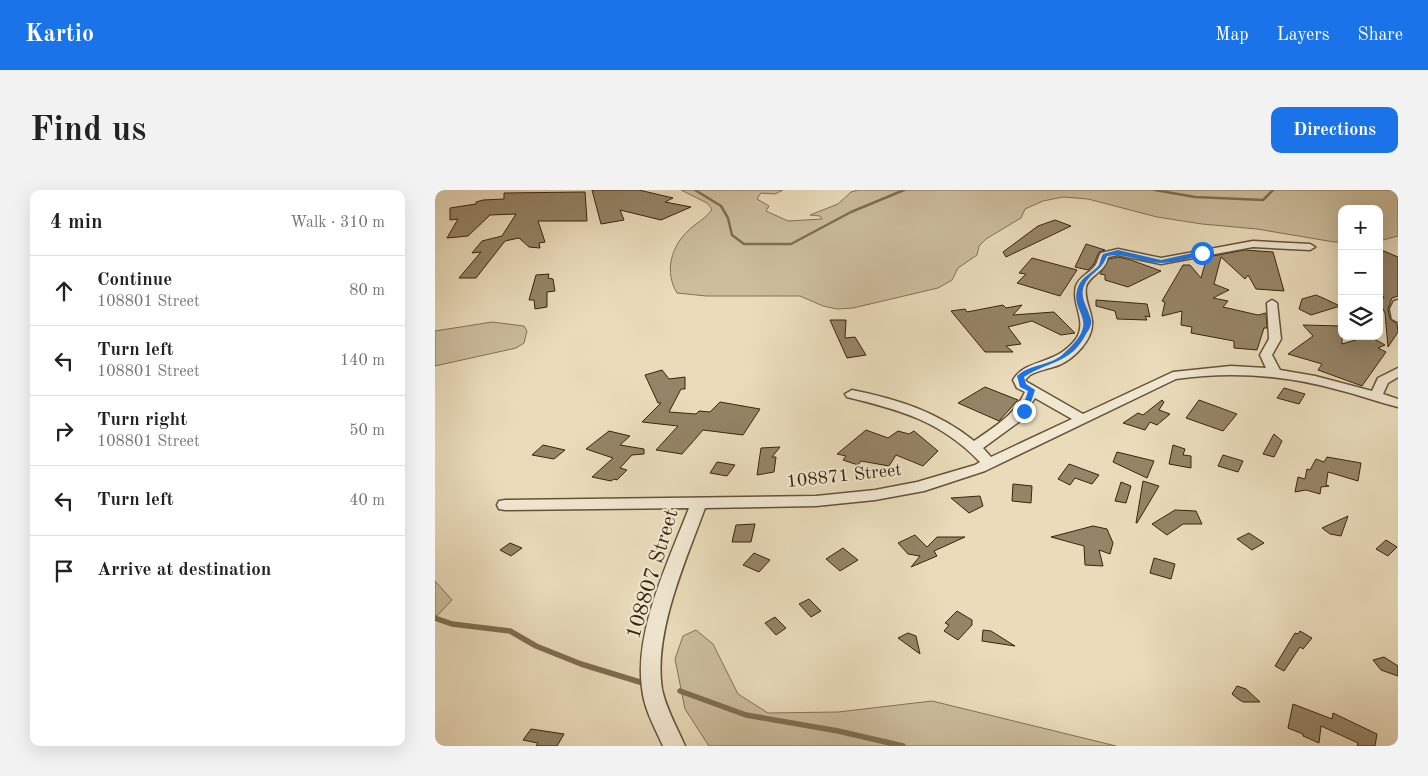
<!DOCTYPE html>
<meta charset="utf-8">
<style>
body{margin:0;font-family:"Old Standard TT",serif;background:#f2f2f2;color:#222}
.controls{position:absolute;right:15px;top:15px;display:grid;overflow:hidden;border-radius:10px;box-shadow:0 5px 20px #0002}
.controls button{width:45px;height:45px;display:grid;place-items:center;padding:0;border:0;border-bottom:1px solid #e0e0e0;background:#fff;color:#222;font:25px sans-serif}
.stop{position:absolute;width:15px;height:15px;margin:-11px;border:4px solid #1a73e8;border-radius:50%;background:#fff}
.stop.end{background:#1a73e8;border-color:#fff;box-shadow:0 1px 5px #0008}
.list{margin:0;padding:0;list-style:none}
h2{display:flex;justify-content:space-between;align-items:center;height:65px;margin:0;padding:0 20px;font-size:21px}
h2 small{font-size:16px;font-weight:400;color:#767676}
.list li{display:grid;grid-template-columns:32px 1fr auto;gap:15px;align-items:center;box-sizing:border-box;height:70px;padding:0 20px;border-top:1px solid #e0e0e0}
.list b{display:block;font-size:19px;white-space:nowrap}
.list p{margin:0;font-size:16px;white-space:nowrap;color:#767676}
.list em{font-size:16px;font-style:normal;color:#767676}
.icon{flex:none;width:28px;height:28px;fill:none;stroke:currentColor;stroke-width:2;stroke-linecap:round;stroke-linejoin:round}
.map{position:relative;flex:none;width:963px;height:556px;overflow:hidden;border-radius:10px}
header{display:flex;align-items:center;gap:30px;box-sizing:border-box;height:70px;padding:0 25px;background:#1a73e8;color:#fff}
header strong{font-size:24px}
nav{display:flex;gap:28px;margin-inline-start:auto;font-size:18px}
.intro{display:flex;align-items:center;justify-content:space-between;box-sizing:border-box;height:120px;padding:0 30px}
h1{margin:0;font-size:35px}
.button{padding:12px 22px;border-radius:10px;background:#1a73e8;color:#fff;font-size:18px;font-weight:700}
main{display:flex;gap:30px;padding:0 30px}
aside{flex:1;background:#fff;border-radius:10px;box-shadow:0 5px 20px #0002}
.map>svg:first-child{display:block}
.green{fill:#ccbd9d;stroke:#827154}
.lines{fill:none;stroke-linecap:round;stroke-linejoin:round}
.stream-far1{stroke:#7e6e51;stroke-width:2.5}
.stream{stroke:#7e6e51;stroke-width:5.5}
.building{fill:#958467;stroke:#38250b}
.minor-casing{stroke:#645337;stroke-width:3}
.minor{fill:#f1e8d3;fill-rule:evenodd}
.route{fill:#1a73e8}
.labels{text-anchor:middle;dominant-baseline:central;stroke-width:4.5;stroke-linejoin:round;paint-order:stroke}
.street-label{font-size:18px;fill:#38250b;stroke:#f1e8d3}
.near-street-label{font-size:21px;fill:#38250b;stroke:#f1e8d3}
</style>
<header>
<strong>Kartio</strong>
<nav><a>Map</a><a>Layers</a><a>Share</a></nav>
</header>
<div class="intro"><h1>Find us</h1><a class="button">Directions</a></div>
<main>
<aside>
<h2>4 min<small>Walk · 310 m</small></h2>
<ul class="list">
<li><svg class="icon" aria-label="ahead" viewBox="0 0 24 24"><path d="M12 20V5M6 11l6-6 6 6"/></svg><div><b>Continue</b><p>108801 Street</p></div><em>80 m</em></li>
<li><svg class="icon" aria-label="left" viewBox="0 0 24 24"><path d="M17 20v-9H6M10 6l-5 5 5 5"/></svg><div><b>Turn left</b><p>108801 Street</p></div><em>140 m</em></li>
<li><svg class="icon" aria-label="right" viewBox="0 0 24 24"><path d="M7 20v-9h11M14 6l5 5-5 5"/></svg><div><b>Turn right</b><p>108801 Street</p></div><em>50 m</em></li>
<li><svg class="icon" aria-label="left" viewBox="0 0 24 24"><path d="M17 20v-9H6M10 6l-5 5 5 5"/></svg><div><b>Turn left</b></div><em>40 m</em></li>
<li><svg class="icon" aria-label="arrive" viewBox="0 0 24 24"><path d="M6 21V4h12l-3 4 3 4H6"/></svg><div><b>Arrive at destination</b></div></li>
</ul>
</aside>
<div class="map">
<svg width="963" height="556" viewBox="0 0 963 556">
<rect width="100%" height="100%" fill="#eadcbb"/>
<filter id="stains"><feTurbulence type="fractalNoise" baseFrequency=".004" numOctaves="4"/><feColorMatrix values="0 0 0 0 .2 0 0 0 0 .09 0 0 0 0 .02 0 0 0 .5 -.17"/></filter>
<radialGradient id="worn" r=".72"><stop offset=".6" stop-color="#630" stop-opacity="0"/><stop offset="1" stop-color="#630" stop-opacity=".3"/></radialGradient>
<g class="green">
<path d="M246,0H348L340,4L326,3L322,9L334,16L331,21L353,31L387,29L385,26L375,25L403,14L416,2L423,0H963V46L944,51V19H907V52H899L822,39L767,34L722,27L653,9L628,7L608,11L590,19L586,28L551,49L544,56L542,65L523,78L517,90L503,98L418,118L402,119L388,116L365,106H271L242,103C229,82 236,56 254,40C262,32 271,29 277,19L272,13Z"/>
<path d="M57,132L89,136L92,141L89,153L81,158L0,176V141Z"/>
<path d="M0,391L17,410L0,428Z"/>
<path d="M261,440L278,454L303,504L333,523L403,522L497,511L681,556H274L250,519L240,469L248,446Z"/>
</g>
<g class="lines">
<g class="stream-far1">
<path d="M260,0L286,16L293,28L297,45L309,54H356L416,22L469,0"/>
<path d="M720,0L760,7L828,10L838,0"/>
</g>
<g class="stream">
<path d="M0,428L17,434L75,441L101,456L146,474L208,493"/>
<path d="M245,501L311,525L403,541L468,556"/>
</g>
</g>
<g class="building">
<path d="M157,0H204L238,8L230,12L256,17L226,30L185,20L189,30L166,34Z"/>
<path d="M150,2L152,31H103L110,52L104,53L105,58L94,57L84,48L70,51L41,88H24L46,62L37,63L47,51L67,46L81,24L55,25L33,46L12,48L23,29L15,30V18L41,14V12L48,10L69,9V3Z"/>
<path d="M620,30L636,36L571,67L568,62L603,36Z"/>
<path d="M651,54L670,60L664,62L659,74L653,80L640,77Z"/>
<path d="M944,59L963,67V106L957,108L953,119L955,129L962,134L963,142L953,157L950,123L945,113L949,107L944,102Z"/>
<path d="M810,60L838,62L849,101L821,99L813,85L810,89L786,67L779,94L794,100L778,108L793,111L788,117L823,125L831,123L832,138H829L822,160L799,158V151L756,143L757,137L746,135L747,121L727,126L730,112L727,111L748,75H755L766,88L772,67Z"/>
<path d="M683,67L696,70L726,81L693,97L670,90V85L665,84L674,69Z"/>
<path d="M597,68L642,80L625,106L582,93L591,84L584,83Z"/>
<path d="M114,84L113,88L118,89L120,101L112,102V117L100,119L99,110H94L101,85Z"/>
<path d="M881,105L888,108L905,116L876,125L864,119L867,109Z"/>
<path d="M661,110L712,114L715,127L710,126L712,130L682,129L680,121L661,116Z"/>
<path d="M568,115L571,118L587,115L578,125L619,122L640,143L626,145L597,131L573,137L586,154L571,156L578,162H550L516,121L530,119L532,122Z"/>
<path d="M395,130H411L410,148L420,147L431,165L412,168Z"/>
<path d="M868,135L907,136V154L934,146L950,155L943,158L951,162L927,196L883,180L887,174L853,164L878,146Z"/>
<path d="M227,180L234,189L250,187V199H246L234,222L261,224L264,221L275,222L285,212L325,219L308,245L268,240L247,264L221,260L243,236L207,232L226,213H223L210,185Z"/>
<path d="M550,197L583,210L564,231L523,213Z"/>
<path d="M849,198L870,204L864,214L842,208Z"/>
<path d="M727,210L729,212L724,220L735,224L722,235L715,232L710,240L688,233L703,223L708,225Z"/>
<path d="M764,210L802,224L788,241L751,228Z"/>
<path d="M431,240L453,248L463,241L474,244L479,241L503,261L488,276L461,265L454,276L426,271L423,275L408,270L411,266L402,264Z"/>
<path d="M174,241L195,246L185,255L209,259V264L197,265L185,278L192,280L182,290L179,289L176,291L157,287L178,268L151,259Z"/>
<path d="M839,244L847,251L839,267L828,264Z"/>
<path d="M108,255L130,260L119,269L97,265Z"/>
<path d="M738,255L750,259L748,265L756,266V278L734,274Z"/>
<path d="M345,257L337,267H341L339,282L322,285L326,258Z"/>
<path d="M682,262L719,271L712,288L678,272Z"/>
<path d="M788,265L808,271L803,282L783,276Z"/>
<path d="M892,267L926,273L923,291L893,282L891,295L894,296L886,297L885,304L871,300L860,302L863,287L870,289L872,279L875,280L881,269L889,272Z"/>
<path d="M282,272L300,275L292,286L275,283Z"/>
<path d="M634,274L664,285L657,294L640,288L635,295L623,289Z"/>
<path d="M708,291L724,296L702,333H701Z"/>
<path d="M686,292L696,296L691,313L680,311Z"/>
<path d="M578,294L597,296L596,313L577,311Z"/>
<path d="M545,306L548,316L534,323L516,308Z"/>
<path d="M740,320L761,321L767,334H748L732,345L717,334Z"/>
<path d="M913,326L906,346L895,344L887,338Z"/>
<path d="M320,334L316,352H297L301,335Z"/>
<path d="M658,336L672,339L678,353L675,364L664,360L668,376L650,375L649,356L616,347Z"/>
<path d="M814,343L829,353L817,360L802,349Z"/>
<path d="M480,345L492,357L502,347H530L499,361L502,366L476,377L485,366L473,364L463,353Z"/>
<path d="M951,350L962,357L953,366L941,359Z"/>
<path d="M75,353L87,358L76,366L65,360Z"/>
<path d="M408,358L423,370L405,381L391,369Z"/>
<path d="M319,363L335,370L324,382L308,375Z"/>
<path d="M719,368L740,374L736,389L715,383Z"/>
<path d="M374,409L386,421L376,427L364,414Z"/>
<path d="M522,421L537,430V435L523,450L509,441L514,435L510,433Z"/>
<path d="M340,427L351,438L341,445L330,433Z"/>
<path d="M548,440L556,441L580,456L547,451Z"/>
<path d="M865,441L877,448L868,459L865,457L849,481L840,476L860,443L863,444Z"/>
<path d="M473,443L481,446L485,464L463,448Z"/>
<path d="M949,467L963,476V486L946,480L938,470Z"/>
<path d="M802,496L811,499L825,512H808L803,509L797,504Z"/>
<path d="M858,514L897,529L898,523L942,544L940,556H922L923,553L886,536L884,553L868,546V544L853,538Z"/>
<path d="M96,539L129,544L122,556H101L103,553L88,550Z"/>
</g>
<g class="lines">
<g class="minor-casing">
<g id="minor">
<path d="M818,51L875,54L880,57L875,60L818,57L726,74L683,65L673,67C670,83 654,85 651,97C649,110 656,119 657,131C659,149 639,169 624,175C614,179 604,180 595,185L590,190L592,192L648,224L738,182L796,176L831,178L825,165L834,149L832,113L837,110L842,113L846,149L837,165L845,180L880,186L937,201L943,188L963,178V187L953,193L948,204L963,209V217C943,212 924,205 904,200C850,185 797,181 741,189L550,281L489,301L440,310L381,316L270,318C251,370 218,443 227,499C231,519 242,537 250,556H228C220,538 209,519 207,498C199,441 234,370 254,318L70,320L64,319L62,315L64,311L70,310L381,306L440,300L482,292L540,275L545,272C506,231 465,220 412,207L410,204L417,200C462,209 503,222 539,251C560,236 579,226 590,202L582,198L578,190C591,168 621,176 641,149C653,131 636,115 641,96C644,87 653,84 659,77C663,73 663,67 666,63L683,59L726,68ZM600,208L637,229L556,267L548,258L585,231Z"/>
<path d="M963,110V132L957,129L955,119L959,111Z"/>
</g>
</g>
<use href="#minor" class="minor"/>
</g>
<path class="route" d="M683,60L726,70L767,61L769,63C756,70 730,75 715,72C699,69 688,63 672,66C666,82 655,82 649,96C644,108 654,119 656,130C657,135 654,140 651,144C636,174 613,171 589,187L591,194L600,200L593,221L586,222L593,201L585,197L582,186C595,174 614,176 627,165C670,128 633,125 643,97C647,86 658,83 664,75C665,72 666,67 668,64Z"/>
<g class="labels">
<g class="street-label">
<text transform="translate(409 286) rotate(-6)">108871 Street</text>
</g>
<g class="near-street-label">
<text transform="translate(218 384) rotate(-73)">108807 Street</text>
</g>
</g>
<rect width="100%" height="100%" filter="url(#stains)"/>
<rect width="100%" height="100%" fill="url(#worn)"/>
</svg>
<div class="controls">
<button>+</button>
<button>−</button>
<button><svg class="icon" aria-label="layers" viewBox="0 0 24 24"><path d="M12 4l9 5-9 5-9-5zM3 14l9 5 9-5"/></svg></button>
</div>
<div class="stop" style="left:767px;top:63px"></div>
<div class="stop end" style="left:589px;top:221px"></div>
</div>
</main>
